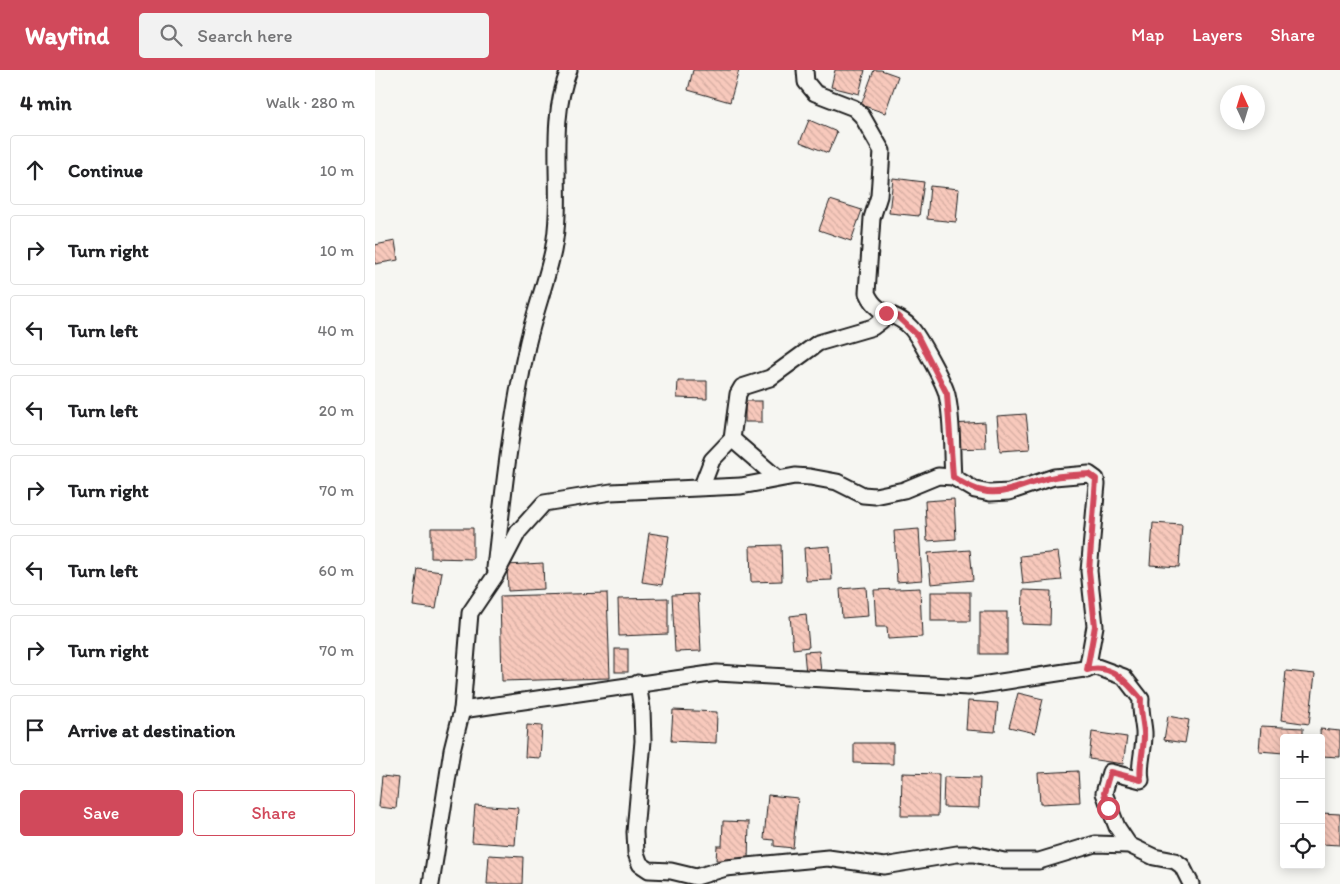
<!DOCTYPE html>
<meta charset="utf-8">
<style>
body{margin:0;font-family:Itim,sans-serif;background:#f2f2f2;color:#202124}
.controls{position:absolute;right:15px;bottom:15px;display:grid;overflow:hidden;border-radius:5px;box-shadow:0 2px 12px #0003}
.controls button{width:45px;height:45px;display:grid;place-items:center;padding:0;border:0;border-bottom:1px solid #e0e0e0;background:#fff;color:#202124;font:25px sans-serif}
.compass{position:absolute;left:845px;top:15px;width:45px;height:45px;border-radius:50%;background:#fff;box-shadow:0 2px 12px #0003;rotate:356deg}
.stop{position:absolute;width:15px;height:15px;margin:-11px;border:4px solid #d1495b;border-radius:50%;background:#fff}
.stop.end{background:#d1495b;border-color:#fff;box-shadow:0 1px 5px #0008}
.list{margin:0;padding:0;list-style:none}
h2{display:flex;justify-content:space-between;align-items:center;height:65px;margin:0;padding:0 20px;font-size:21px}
h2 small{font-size:16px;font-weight:400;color:#757577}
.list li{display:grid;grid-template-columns:32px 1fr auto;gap:15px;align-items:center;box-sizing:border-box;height:70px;margin:0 10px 10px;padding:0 10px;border:1px solid #e0e0e0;border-radius:5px}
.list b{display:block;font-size:19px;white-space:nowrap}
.list em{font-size:16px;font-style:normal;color:#757577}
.actions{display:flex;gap:10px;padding:15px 20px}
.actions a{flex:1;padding:11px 0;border:1px solid #d1495b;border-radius:5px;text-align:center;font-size:18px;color:#d1495b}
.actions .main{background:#d1495b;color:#fff}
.icon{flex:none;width:28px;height:28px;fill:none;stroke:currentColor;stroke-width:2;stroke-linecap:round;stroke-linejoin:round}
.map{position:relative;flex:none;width:965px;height:814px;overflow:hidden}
header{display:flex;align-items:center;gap:30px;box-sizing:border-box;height:70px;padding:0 25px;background:#d1495b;color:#fff}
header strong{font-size:24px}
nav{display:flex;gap:28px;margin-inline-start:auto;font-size:18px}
.search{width:350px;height:45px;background:#f2f2f2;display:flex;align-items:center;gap:12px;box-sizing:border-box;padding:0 18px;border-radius:5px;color:#757577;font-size:19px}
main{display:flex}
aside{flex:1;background:#fff}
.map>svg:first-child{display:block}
.building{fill:url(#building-back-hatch);stroke:#1c1c1c}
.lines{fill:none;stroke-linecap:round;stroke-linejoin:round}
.minor-casing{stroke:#1c1c1c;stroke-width:19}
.minor{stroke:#f6f6f2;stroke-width:15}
.route{stroke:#d1495b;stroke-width:6}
</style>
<header>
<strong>Wayfind</strong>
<div class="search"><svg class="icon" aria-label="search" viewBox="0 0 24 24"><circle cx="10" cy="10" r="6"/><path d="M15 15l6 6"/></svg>Search here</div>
<nav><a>Map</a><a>Layers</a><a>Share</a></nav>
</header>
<main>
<aside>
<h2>4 min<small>Walk · 280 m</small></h2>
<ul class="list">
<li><svg class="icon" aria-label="ahead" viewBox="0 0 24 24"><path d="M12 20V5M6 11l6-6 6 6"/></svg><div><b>Continue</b></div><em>10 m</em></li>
<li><svg class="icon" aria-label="right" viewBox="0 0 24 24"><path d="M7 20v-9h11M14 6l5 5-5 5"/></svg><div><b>Turn right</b></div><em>10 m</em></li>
<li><svg class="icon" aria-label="left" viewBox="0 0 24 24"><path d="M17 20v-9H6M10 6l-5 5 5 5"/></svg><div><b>Turn left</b></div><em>40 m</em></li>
<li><svg class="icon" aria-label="left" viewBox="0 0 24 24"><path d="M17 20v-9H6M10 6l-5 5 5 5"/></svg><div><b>Turn left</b></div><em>20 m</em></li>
<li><svg class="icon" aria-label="right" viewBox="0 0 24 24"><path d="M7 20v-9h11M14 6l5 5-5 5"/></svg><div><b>Turn right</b></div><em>70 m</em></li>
<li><svg class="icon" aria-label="left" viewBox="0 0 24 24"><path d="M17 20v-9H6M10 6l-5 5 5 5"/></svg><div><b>Turn left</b></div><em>60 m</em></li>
<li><svg class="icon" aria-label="right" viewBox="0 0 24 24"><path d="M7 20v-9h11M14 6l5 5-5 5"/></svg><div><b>Turn right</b></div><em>70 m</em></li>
<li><svg class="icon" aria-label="arrive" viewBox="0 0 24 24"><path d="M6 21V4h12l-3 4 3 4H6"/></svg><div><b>Arrive at destination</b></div></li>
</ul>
<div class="actions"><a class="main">Save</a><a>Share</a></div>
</aside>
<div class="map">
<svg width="965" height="814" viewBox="0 0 965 814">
<defs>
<pattern id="building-back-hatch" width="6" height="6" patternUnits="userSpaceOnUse" patternTransform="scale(1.25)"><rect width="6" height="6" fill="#f8c9bc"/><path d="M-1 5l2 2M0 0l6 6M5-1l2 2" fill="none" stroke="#d4aca1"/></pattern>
</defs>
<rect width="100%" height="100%" fill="#f6f6f2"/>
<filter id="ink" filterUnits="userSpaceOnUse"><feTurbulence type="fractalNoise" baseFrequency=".02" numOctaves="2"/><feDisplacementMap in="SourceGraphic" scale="10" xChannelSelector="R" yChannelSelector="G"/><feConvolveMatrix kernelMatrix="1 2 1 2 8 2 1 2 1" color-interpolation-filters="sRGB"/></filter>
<g filter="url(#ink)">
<g class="building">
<path d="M318,0H364L355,32L313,20Z"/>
<path d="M460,0H490L484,24L456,17Z"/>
<path d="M499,0H506L523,6L510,43L486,35Z"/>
<path d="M434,50L462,62L453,83L425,72Z"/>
<path d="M518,108L549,112L544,146L514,143Z"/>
<path d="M555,116L584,119L581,152L552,149Z"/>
<path d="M455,130L487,140L476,171L444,160Z"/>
<path d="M20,171L23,190L0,194V175Z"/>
<path d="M303,311H332V329L302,328Z"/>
<rect x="370" y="331" width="17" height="21"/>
<path d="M651,344L655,379L625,381L622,346Z"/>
<path d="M610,352L611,378L578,379L577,354Z"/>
<path d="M579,429L581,469L552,471L550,431Z"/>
<path d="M778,453L807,455L804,497L775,495Z"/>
<path d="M56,458H98V489L56,488Z"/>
<path d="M544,459L547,510L522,512L519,461Z"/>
<path d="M274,463L294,466L287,515L267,512Z"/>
<path d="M406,475L407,511L376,512L375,476Z"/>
<path d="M455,476L457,510L431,511L429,478Z"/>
<path d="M595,480L598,510L556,514L553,483Z"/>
<path d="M683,482L687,510L648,514L645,486Z"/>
<path d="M168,493L169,519L133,521L132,495Z"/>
<path d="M43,499L67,502L61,539L38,536Z"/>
<path d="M491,517L493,546L467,548L465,519Z"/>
<path d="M545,518L547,567L513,569L512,557H501L499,520Z"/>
<path d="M648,520L676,521L675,555L647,554Z"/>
<rect x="556" y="522" width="39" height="29"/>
<path d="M232,523L235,608L127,611L125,526Z"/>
<path d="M323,524L326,581L300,582L297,525Z"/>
<path d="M293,528V564L244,566L243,529Z"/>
<rect x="605" y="542" width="27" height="42"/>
<path d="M431,544L434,577L418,579L415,546Z"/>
<rect x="240" y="579" width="13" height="23"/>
<path d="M444,581L446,603L431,604L429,582Z"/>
<path d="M911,601L940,604L934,654L906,650Z"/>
<path d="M643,623L668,629L660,663L634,657Z"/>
<path d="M593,631L623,633L620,662L591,660Z"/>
<path d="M298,640L342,642L341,673L296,671Z"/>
<path d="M793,646L814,650L810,673L789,670Z"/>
<path d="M152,655L167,656L165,688L150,687Z"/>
<path d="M886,656L928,658V668H909V683L884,681Z"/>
<path d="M945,659L965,661V687L946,686Z"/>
<path d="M717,662L752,667L748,694L714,689Z"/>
<path d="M479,673H518V694L479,693Z"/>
<path d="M703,701L705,732L665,734L663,703Z"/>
<path d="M527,703L564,704L563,746H526Z"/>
<path d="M7,706L24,708L21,739L4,737Z"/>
<path d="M569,707L605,708L604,738L568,737Z"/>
<path d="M393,725L423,728L418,778L399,776V770L389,769Z"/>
<path d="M100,735L143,738L140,775L97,772Z"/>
<path d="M946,743L965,744V775L946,774Z"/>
<path d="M348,751L374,752L373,791L341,790L342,776H347Z"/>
<path d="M114,785L148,787L147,814H112Z"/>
</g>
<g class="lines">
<g class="minor-casing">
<g id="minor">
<path d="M430,0L431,12L440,23L479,38L487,46L507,81L504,126L497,148L492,223C503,248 520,240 536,258C544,267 570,314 572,325C578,351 576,380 578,407"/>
<path d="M357,369L402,408"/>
<path d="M327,416L337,390L357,369L363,324L367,317L395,308L443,273L498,257L506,251L509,244"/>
<path d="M120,498C128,424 136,350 152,276C159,244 171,213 178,181C190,121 171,58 194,0"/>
<path d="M263,613L267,639L268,671L260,762L261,783L265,794L274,800L296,801L321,807L351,798L453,788L509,796L582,784H599L629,791H664L720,774L754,775L779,787L800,791L807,796L816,814"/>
<path d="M87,640L342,603L593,617L722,597L749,607L766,629C765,641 768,650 769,662C770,677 763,694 766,710L735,702L729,723L742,757L754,775"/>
<path d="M56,814L77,680L87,640L95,543L120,506L143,462L169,433L236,422L366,416L420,406L435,407L462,412L488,425L500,426L529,420L563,406L578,407L600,420L615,423L634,422L679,407L714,404L721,409L722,414L714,501L720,556L712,600"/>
</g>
</g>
<use href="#minor" class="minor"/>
</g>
</g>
<g class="lines" filter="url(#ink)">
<path class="route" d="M511,243L522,246L542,265L572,324L578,407C622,437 636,415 680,407C691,405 703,405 714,404L721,409L714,501L720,556L712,600C736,593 752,612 766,629C765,641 768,650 769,662C770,678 763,694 766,710L735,702L729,723L733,738"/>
</g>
</svg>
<div class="controls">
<button>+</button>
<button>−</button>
<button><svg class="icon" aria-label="locate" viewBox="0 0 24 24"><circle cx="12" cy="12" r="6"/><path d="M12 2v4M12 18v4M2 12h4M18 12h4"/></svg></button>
</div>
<svg class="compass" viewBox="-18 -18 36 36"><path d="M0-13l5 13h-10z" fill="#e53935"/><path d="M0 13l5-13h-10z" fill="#757577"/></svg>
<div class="stop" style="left:733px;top:738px"></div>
<div class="stop end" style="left:511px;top:243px"></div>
</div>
</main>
